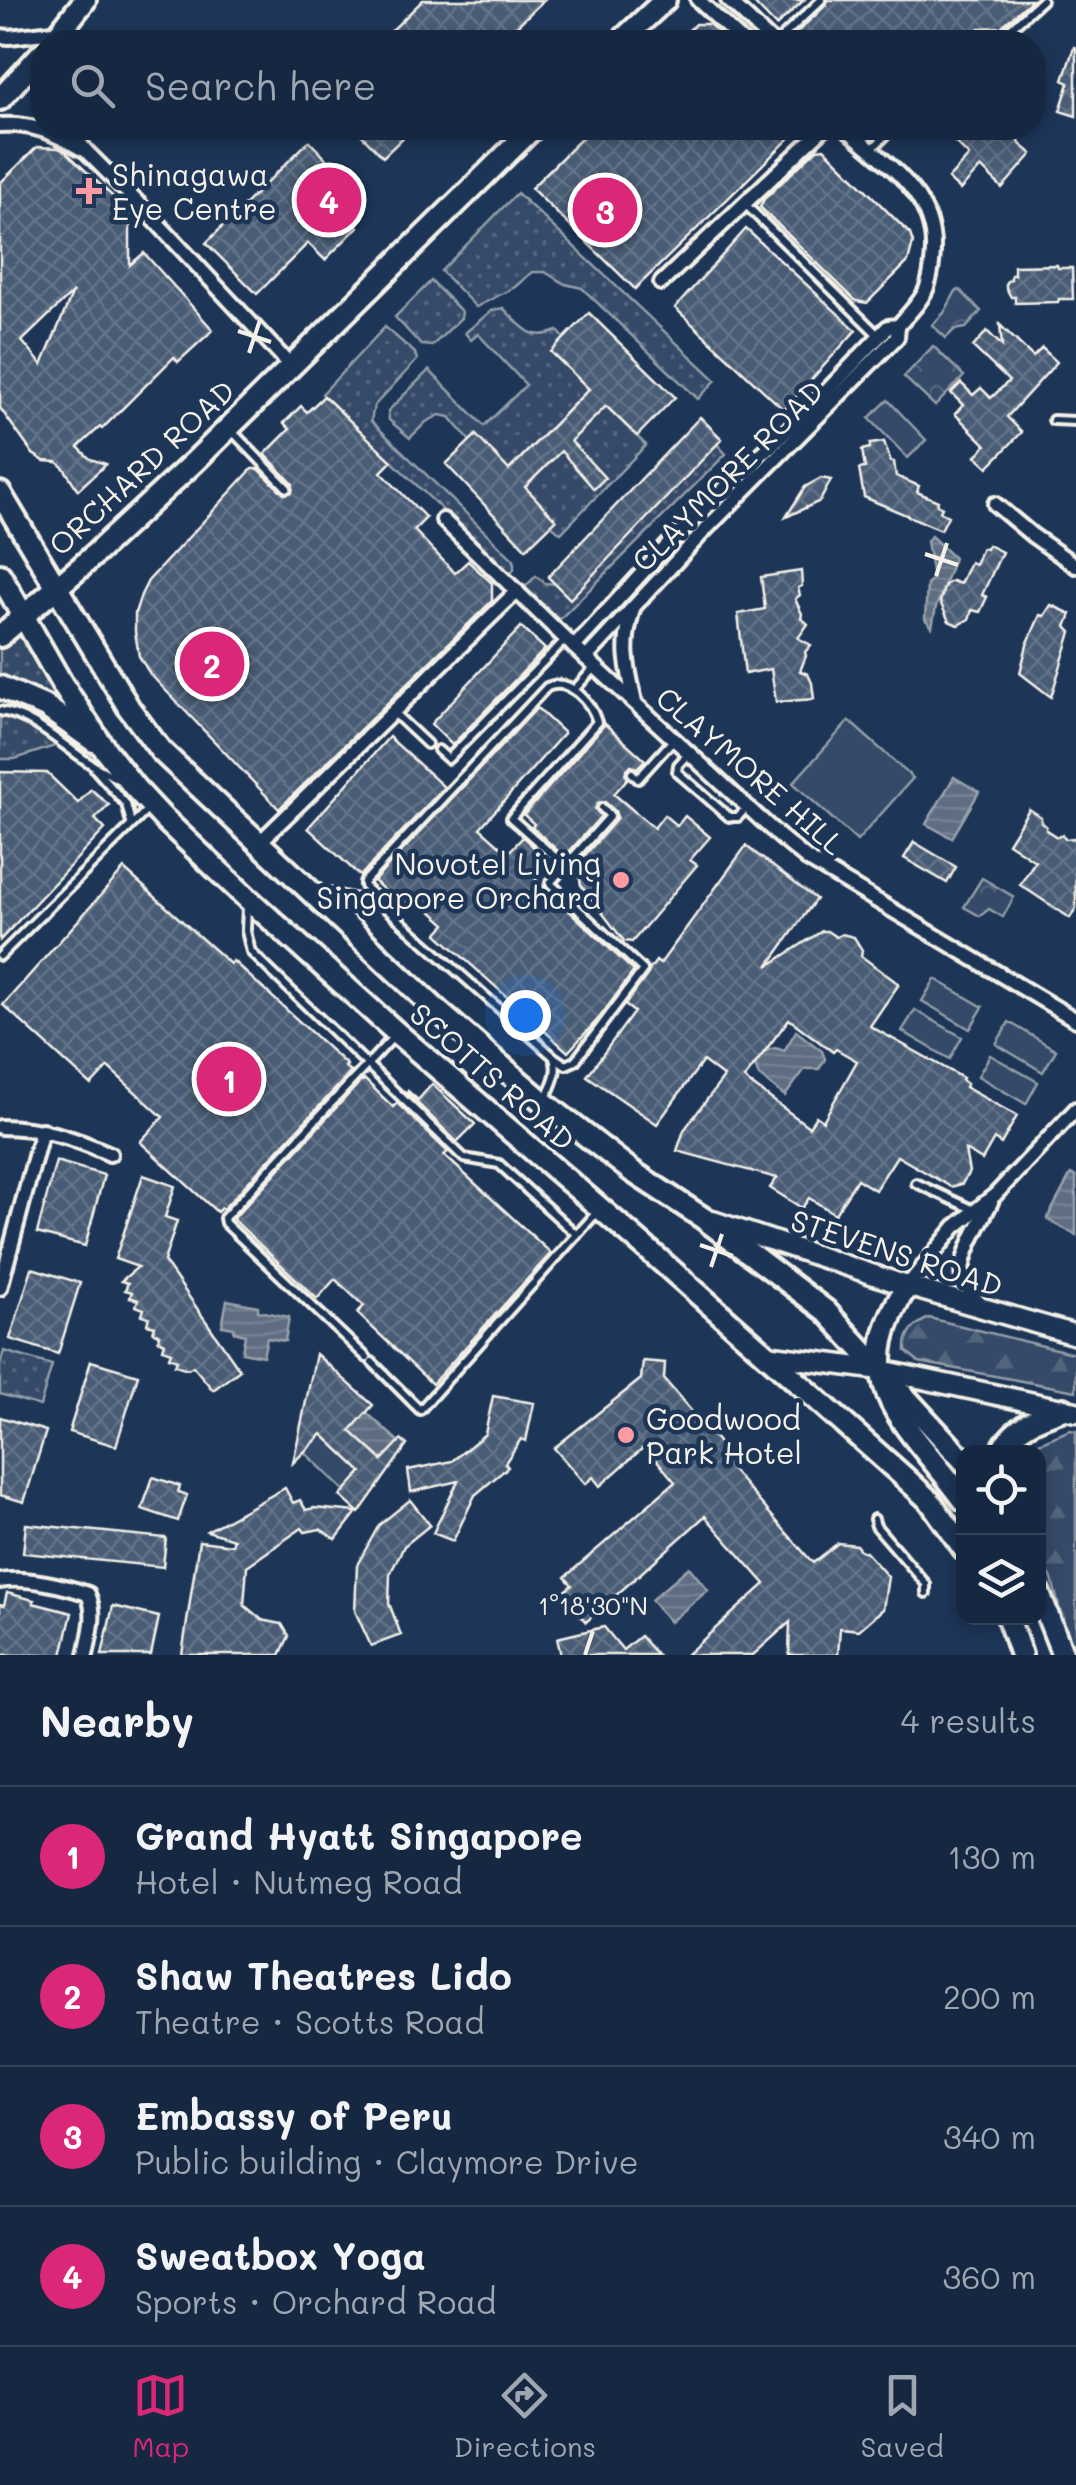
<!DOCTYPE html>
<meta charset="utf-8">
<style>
body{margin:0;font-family:Mali,sans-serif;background:#23344c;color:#f1f3f6}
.controls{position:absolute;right:30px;bottom:30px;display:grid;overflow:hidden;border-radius:20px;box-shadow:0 5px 15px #0003}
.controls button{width:90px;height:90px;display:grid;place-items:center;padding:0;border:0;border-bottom:2px solid #35445a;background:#162841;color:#f1f3f6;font:50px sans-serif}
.you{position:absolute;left:525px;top:1015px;width:35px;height:35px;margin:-25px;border:8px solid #fff;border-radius:50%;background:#1a73e8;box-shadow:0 0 0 15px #1a73e833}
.badge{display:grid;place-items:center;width:65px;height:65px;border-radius:50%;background:#db2777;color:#fff;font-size:32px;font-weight:700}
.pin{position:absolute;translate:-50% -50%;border:5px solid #fff;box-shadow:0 2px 10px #0006}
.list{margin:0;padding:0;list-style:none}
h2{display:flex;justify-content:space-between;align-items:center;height:130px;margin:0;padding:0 40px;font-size:42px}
h2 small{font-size:32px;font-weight:400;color:#9ea6b1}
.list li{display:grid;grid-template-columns:65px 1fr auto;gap:30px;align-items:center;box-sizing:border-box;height:140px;padding:0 40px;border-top:2px solid #35445a}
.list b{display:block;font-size:38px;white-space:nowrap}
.list p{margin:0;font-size:32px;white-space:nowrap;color:#9ea6b1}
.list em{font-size:32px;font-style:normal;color:#9ea6b1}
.icon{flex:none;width:55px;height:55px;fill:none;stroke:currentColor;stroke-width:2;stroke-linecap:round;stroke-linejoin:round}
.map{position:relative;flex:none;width:1076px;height:1655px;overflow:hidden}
.search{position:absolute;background:#162841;box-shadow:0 5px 15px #0003;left:30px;right:30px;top:30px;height:110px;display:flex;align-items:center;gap:25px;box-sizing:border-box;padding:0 35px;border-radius:40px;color:#9ea6b1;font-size:38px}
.sheet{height:690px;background:#162841}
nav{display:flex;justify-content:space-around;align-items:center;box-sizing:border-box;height:140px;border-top:2px solid #35445a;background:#162841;font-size:28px;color:#9ea6b1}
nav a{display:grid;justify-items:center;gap:5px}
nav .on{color:#db2777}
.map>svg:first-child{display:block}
.grass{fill:url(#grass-dots);stroke:#949ea8;stroke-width:2.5}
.forest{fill:url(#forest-firs);stroke:#949ea8;stroke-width:2.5}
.park{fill:url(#park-crowns);stroke:#949ea8;stroke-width:2.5}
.garden{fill:#354a67;stroke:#949ea8;stroke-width:2.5}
.water{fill:url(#water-rules);stroke:#9aa2ab;stroke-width:2.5}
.building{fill:url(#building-cross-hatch);stroke:#f4f1e8;stroke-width:2.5;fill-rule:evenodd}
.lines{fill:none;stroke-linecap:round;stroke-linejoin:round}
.service-casing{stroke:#f4f1e8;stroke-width:14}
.minor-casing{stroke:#f4f1e8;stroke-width:20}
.secondary-casing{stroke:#f4f1e8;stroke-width:25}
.primary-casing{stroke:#f4f1e8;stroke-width:28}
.service{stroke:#1d3557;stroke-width:6}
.minor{stroke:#1d3557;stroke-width:12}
.secondary{stroke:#1d3557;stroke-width:18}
.primary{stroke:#1d3557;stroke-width:20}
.ticks{fill:none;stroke:#f4f1e8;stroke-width:4}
.poi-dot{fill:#ff9aa2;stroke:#1d3557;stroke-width:4}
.labels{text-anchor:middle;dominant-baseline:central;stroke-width:9;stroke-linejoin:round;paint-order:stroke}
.poi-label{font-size:30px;fill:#f4f1e8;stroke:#1d3557;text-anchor:start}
.street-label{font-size:30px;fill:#f4f1e8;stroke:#1d3557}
.ticks-label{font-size:25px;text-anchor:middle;fill:#f4f1e8;stroke:#1d3557;stroke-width:9;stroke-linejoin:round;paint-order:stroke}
</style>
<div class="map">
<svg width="1076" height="1655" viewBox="0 0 1076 1655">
<defs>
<pattern id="grass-dots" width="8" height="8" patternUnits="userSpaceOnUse" patternTransform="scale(2.5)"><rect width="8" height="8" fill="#354a67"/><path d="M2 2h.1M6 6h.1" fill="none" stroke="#53657d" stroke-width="1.8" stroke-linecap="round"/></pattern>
<pattern id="forest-firs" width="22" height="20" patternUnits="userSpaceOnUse" patternTransform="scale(2.5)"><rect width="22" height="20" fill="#354a67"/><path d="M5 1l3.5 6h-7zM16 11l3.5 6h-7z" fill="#53657d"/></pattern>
<pattern id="park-crowns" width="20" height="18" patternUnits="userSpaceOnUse" patternTransform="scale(2.5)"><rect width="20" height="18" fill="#354a67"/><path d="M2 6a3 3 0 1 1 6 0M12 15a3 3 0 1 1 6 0" fill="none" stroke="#53657d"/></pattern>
<pattern id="water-rules" width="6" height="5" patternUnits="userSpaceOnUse" patternTransform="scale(2.5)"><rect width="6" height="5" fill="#5e6d82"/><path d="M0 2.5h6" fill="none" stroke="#768294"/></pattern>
<pattern id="building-cross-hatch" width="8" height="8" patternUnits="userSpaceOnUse" patternTransform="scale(2.5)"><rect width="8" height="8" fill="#485b74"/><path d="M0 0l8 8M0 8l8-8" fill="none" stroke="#637388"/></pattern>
</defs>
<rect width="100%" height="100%" fill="#1d3557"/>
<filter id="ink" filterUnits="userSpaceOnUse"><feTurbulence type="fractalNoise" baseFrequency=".01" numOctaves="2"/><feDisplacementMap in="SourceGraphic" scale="20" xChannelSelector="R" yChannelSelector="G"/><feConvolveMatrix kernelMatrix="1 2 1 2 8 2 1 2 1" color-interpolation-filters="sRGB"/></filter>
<g filter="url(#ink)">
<g class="grass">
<path d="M517,193L716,380L698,399L582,288L565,284L545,272H532L515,287L476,307L441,271Z"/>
<path d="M431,281L462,312L461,318L432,346L421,345L395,317Z"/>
<path d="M503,308C523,327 529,342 558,331L564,338L552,352L589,389L509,470L470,441L450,417L440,415L426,422L410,438L389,420L388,411L429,370L484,426L526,385L478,334L471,340L465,333L491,311Z"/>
<path d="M385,327L415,353L417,360L374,406L371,421L514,560V569L510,575L322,394Z"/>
<path d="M606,406L646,445L561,533L551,525L556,520L525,487Z"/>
<path d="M714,441L726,454L558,621L524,588L536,576L545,583L568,585Z"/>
<path d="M23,615L104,748L0,687V636Z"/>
<path d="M0,711L34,725L61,744L15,759H0Z"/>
<path d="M4,1351L52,1365L40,1406L0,1394V1366Z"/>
</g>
<g class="forest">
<path d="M929,1318L1076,1354V1391L919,1362L906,1351C905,1333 914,1325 929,1318Z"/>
<path d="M1070,1430L1076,1431V1655H1071L1052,1579L1039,1555L1038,1452H1029L1034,1445Z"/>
</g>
<g class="park">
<path d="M960,290L981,311L966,328L954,330L946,338L932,325L944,313L956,291Z"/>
<path d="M933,346L964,376L935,406L904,377Z"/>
<path d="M982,878L1014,897L1003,917L989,909L980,916L964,907Z"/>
</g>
<g class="garden">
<path d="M888,400L926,440L908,458L869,418Z"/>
<path d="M849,721L913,778L857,841L793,783Z"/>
<path d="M935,979L983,1007L970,1029L922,1001Z"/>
<path d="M915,1010L962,1037L950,1059L902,1031Z"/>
<path d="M1009,1022L1056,1050L1043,1072L996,1044Z"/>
<path d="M990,1055L1038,1082L1026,1104L978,1076Z"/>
<path d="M322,1434L362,1472L345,1491L304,1452Z"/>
</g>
<g class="water">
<path d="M931,536L954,558L936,607L932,627L925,619L927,585L933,577L927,541Z"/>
<path d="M954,777L979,792L952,838L926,824Z"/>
<path d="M796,1031L822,1051L825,1059L819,1069H805L785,1096L759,1076L755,1065C762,1054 770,1043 784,1051Z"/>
<path d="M1071,1174L1076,1177V1235L1047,1219Z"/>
<path d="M227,1300L258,1306V1311L289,1317L285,1341L267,1338L263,1356L242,1352L245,1335L234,1332V1328L222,1326Z"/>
<path d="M366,1412L399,1442L382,1460L350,1431Z"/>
<path d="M689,1567L708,1590L670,1622L651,1600Z"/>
</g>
<g class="building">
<path d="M423,0H544L500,42H380Z"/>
<path d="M751,0H804L776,26Z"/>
<path d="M828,0H1032L1001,27L979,28L963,42H792L794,35L826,5Z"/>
<path d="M695,24H709L729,42H677Z"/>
<path d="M1074,47L1076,48V116L1060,111L1069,83L1063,80Z"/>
<path d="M355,128H413L383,157Z"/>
<path d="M592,128H800L635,289L531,188Z"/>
<path d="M954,128H995L1007,139L1017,134L1020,144L1032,154L1002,188L981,167L960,190L948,179L969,156L947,134Z"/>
<path d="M309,141L359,193L342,210L358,227L325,260L308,243L257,294L206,243Z"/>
<path d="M37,147L58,148L66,152L130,213V265L144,253L213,330L178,362L174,357L102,429L100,427L78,447L90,459L106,464L78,490L64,468L57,462L44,461L33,454L0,408V183ZM73,292L42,365L22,341Z"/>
<path d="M824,148L910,234L913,243L908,262L867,303L856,301L760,207L764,199L817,149Z"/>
<path d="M746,229L856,330L784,410L675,308Z"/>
<path d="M1057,265L1058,268H1072L1073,299H1059L1058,302L1015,303V297H1011L1006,288V282L1011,279V275H1014V266Z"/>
<path d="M589,313L675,397L637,436L606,406L571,441L605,478L594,489L561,451L525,487L556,520L526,549L446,464L476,435L509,470L589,389L551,352Z"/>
<path d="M1000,325L1033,357L1042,348L1057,362L1007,417L1022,432L988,467L976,456L986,445L955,414L963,405L951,393L961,383L973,395L981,388L991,398L1009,381L973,347L987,331L1002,346Z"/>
<path d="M324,396L392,461L381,472L426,518L414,530L455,573L468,561L492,583V601L279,809L150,674L139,656L135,632V613L141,595L148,581L252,469H259L284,494L292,492L293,484L265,454L290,429L284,423L301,406L307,412Z"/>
<path d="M700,417L722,439L570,599L548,577Z"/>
<path d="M884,442L891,462H894L896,476L919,486L917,492L938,501L937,505L942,507L940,512L948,516L941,530L864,497L859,469L865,468L862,450L870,448V444Z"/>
<path d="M821,478L831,480L820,501L786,517L805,487Z"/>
<path d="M988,545L1002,552L982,595L987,597L980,612L972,610L969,619L958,625L949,621L940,602L945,585L952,581L960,584L970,562L975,564L982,548L986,549Z"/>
<path d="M801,571L802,586L798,588L800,595L795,599L802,614L801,618L808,624L798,638L811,645L805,652L806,656L800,671L808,674L812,683L814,699L776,702L771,669L745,674L738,614L765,609L761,577Z"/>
<path d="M1051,605L1071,614L1066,627L1071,632L1051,697L1020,673L1027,645L1040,615L1044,616Z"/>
<path d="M521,627L545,649L452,745L431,724Z"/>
<path d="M537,708L564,733L480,828L508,853L523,837L551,863L536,880L634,971L600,1017L568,1052L437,934L446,924L414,896L403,907L374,881Z"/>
<path d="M605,724L645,760L637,768L631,766L627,769L625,774L628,778L614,794L654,828L664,815L677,826L685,816L710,837L690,860L697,865L632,942L624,941L581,885L577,864L615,821L617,817L615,811L605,802L598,803L595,809L601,816L567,854L563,850L560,853L532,827L534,824L524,815Z"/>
<path d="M389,737L444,787L360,876L308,828Z"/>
<path d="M0,772L47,773L78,803L91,789L109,805L95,819L105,829L0,940Z"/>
<path d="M1029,809L1041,817V822L1046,826V830L1057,837L1062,835L1065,839L1075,838L1076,908L1070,918L1020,885L1035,861L1008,843Z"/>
<path d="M914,842L956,867L947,883L904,858Z"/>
<path d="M746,846L816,899L768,966L822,931H827L836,937L842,934L854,937L862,950L861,956L899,984L870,1026L963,1078L962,1080L967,1084L965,1087L1017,1116L1001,1144L994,1139L982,1160L965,1150L969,1172L962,1184L951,1187L897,1156L875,1190L857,1179L835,1214L809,1198L802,1208L770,1188L777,1178L677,1151L684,1130L724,1077L703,1061L657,1124L587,1076L634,1012L625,1005L648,974L650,969L656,961L660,964ZM789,1019L833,1052L836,1049L857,1061L823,1121L816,1116L809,1127L744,1079Z"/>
<path d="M124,869L230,964L233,961L347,1065L345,1067L351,1072L223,1209L221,1208L217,1212L140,1142L163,1117L108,1067L91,1085L3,1005Z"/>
<path d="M365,1080L393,1107L397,1103L448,1152L444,1155L551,1253L432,1384L357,1313L364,1306L335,1279L317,1299L233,1219L361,1081Z"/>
<path d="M432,1084L475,1124L457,1142L407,1093L408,1091L418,1100Z"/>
<path d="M56,1161L104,1175L85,1246L37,1233Z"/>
<path d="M143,1175L175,1186L165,1217L177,1221L164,1261L240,1370L213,1390L193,1366L188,1369L175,1365L177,1360L169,1357L171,1352L163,1349L165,1343L158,1340L160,1335L153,1332L155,1326L147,1324L149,1317L142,1315L144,1309L136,1306L138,1300L130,1297L132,1292L125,1290L128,1283L121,1281L138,1267L115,1259Z"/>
<path d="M32,1268L80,1283L58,1354L10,1339Z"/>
<path d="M316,1354L373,1405L350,1431L382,1460L401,1440L407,1445L359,1513L340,1496L362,1472L322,1434L293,1463Z"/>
<path d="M91,1361L138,1375L116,1446L69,1432Z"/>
<path d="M643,1361L665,1363L664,1379L737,1464L731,1469L813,1563L838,1543L856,1545L860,1550L866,1552L888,1577L883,1609L859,1630L840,1628L838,1655H789L790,1622L753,1655H686L765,1584L705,1516L586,1622L561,1594L572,1585L565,1577L675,1482L645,1446L600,1486L593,1477L585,1484L554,1448L641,1379Z"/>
<path d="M493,1396L534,1403L526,1441L521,1439L505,1463L508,1467L475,1495L453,1541L433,1533L458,1481L411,1492L408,1470L452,1461L485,1434Z"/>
<path d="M0,1417L46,1431L24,1502L0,1495Z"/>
<path d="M153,1477L180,1486L178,1492L187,1495L178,1521L142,1509Z"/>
<path d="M285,1488L293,1503L300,1500L306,1510L314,1508L357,1512L336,1539L320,1529L305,1532L302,1528L247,1566L244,1605L262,1620L282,1624L289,1636L280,1655H182L199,1541L232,1545L234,1539L207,1531Z"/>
<path d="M410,1500L430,1525L404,1546L390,1574L389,1603L401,1635L371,1646L355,1611L357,1565L379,1525Z"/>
<path d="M26,1524L166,1538L163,1567L23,1553Z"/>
<path d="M7,1593L34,1600L33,1603L72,1613L62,1655H0V1604L4,1605Z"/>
<path d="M113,1606L159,1617L151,1655H102Z"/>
<path d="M604,1627L623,1650L640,1636L657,1655H561L557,1638Z"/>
</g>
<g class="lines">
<g class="service-casing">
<g id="service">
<path d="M777,42L821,0"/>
<path d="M973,42L977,38L1001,37L1042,0"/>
<path d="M873,148L893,128"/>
<path d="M745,204L879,336"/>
<path d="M1053,420L1076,421"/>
<path d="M230,429L287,488"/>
<path d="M574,690L595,667"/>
<path d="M0,711C31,715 60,743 85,760C96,768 109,774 121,781"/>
<path d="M394,713L427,744"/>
<path d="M438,750L448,759L565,640"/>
<path d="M688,754L678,765L677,772L729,817H738L747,807"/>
<path d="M95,769L126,804L131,823"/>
<path d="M632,773L638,779L674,739"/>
<path d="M320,891L381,904L554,1057L566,1065L575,1061L643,970L550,883L610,816L602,808"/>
<path d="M381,904L364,886V882L547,687C570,677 591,702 597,722L511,818L565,866"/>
<path d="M247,906L246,931L251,952L464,1158L499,1164L577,1235"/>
<path d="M0,956L148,809"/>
<path d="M546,1098C552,1084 559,1072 554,1058"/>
<path d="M916,1183L974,1210"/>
<path d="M367,1358L225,1223L224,1218L396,1034"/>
<path d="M372,1362L420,1410L599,1210"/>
<path d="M874,1519L876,1526L926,1584V1593"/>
</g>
</g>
<g class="minor-casing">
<g id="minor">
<path d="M698,0L743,42"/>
<path d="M728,0L772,42"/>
<path d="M0,36L9,37L62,31"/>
<path d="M0,125C32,123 55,133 82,149"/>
<path d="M69,128L86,151L149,214L290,365"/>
<path d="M661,283L824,128"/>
<path d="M995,504L1032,535L1076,566"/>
<path d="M443,520L574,647L779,836L807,859L1076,1020"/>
<path d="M633,609C621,649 627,663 635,702"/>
<path d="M574,647L667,546L736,477L800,419L888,327L898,326C924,297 931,291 933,251C935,192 884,163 846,128"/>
<path d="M586,658L707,528L897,337L898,326"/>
<path d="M259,843L517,591"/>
<path d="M0,1127C40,1127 74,1138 110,1154"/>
<path d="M907,1286L955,1227L995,1195L1076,1109"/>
<path d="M0,1288L42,1130"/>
<path d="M984,1308C977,1300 968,1292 964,1283C955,1262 982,1221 991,1202"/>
<path d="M0,1581C24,1576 65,1586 88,1594C97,1614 90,1634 86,1655"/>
</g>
</g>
<g class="secondary-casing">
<g id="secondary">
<path d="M713,1221L907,1286L1076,1335"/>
<path d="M766,1355L881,1370L1076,1412"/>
</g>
</g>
<g class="primary-casing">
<g id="primary">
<path d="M52,42L85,0"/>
<path d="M620,42L665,0"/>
<path d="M0,99L42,53"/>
<path d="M0,493L129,708L161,751L438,1011L543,1102L633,1172L703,1218L826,1311L964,1461"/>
<path d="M0,575L62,684L104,748L135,788L163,818L247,898L397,1033L652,1253L903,1476L930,1501L964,1549"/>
<path d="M0,636L82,566L194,462L533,128"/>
<path d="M0,687L46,707L94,741"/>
<path d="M907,1286C844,1385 908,1424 964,1500"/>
<path d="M1000,1452C1015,1426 1037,1418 1064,1409"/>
<path d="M1038,1591L1063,1655"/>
<path d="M1008,1618L1021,1655"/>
</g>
</g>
<use href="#service" class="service"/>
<use href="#minor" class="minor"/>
<use href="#secondary" class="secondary"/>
<use href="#primary" class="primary"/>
</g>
</g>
<path class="ticks" d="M238,331L271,342M249,353L260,320M925,554L958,565M936,576L947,543M700,1245L733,1256M711,1267L722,1234M585,1655L593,1631"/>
<g class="poi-dot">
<path d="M84 176h10v10h10v10h-10v10h-10v-10h-10v-10h10z"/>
<circle cx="621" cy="880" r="10"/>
<circle cx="626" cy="1435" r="10"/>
</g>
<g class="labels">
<g class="poi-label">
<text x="112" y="174">Shinagawa<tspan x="112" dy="34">Eye Centre</tspan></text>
<text x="601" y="863" text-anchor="end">Novotel Living<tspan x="601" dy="34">Singapore Orchard</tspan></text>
<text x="646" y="1418">Goodwood<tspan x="646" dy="34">Park Hotel</tspan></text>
</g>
<g class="street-label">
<text transform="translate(141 467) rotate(-43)">ORCHARD ROAD</text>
<text transform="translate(727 475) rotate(-45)">CLAYMORE ROAD</text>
<text transform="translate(751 770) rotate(41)">CLAYMORE HILL</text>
<text transform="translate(493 1076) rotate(41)">SCOTTS ROAD</text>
<text transform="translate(897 1252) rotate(18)">STEVENS ROAD</text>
</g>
</g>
<g class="ticks-label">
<text x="593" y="1615">1°18'30"N</text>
</g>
</svg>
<div class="controls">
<button><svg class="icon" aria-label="locate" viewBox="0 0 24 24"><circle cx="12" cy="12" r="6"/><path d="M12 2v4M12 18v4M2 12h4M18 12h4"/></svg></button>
<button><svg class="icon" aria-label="layers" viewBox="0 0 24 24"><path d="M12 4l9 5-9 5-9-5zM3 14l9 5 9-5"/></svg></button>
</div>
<div class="you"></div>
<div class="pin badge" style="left:229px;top:1079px">1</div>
<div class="pin badge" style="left:212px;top:664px">2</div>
<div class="pin badge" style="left:605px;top:210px">3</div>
<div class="pin badge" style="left:329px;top:200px">4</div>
<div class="search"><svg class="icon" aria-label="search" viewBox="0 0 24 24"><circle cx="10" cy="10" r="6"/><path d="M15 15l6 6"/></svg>Search here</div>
</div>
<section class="sheet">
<h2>Nearby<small>4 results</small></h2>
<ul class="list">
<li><span class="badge">1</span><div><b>Grand Hyatt Singapore</b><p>Hotel · Nutmeg Road</p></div><em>130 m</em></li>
<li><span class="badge">2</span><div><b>Shaw Theatres Lido</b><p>Theatre · Scotts Road</p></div><em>200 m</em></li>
<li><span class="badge">3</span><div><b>Embassy of Peru</b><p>Public building · Claymore Drive</p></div><em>340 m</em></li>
<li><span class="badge">4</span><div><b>Sweatbox Yoga</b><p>Sports · Orchard Road</p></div><em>360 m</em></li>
</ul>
</section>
<nav>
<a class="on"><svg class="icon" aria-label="map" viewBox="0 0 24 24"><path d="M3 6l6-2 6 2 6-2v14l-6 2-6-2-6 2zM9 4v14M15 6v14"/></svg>Map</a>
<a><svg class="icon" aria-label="directions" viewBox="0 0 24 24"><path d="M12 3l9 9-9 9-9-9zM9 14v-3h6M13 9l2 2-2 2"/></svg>Directions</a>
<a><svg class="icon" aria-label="saved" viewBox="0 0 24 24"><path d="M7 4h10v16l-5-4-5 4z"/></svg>Saved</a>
</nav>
